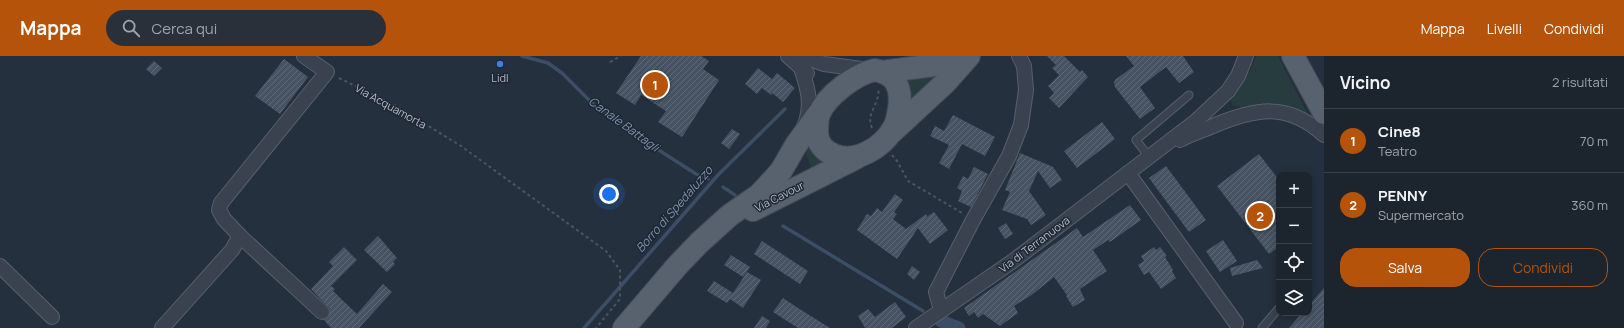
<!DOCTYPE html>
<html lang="it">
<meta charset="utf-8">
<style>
body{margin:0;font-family:Manrope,sans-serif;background:#29303a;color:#f1f3f6}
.controls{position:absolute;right:12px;bottom:12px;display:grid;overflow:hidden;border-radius:8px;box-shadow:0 2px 10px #0003}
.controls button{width:36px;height:36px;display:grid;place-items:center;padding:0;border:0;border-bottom:1px solid #3a414a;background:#1c242e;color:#f1f3f6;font:20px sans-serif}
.you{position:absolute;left:609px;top:138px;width:14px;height:14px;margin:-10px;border:3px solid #fff;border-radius:50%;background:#1a73e8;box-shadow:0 0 0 6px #1a73e833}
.badge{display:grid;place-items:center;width:26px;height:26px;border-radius:50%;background:#b45309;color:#fff;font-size:13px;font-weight:700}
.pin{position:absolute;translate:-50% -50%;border:2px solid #fff;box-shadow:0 1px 4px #0006}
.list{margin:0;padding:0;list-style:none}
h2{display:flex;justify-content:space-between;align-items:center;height:52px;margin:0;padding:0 16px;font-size:17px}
h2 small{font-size:13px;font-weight:400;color:#a0a4aa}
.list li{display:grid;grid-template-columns:26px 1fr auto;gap:12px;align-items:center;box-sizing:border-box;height:64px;padding:0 16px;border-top:1px solid #3a414a}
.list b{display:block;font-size:15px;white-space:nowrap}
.list p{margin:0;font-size:13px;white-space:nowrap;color:#a0a4aa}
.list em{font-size:13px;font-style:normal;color:#a0a4aa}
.actions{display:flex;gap:8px;padding:12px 16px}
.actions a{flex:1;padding:9px 0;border:1px solid #b45309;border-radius:16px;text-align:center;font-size:14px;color:#b45309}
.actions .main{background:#b45309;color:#fff}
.icon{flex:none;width:22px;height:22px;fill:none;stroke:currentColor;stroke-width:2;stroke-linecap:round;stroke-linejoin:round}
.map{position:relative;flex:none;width:1324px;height:272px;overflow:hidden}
header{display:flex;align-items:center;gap:24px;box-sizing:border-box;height:56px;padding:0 20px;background:#b45309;color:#fff}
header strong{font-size:19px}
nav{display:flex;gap:22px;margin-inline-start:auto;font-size:14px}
.search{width:280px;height:36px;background:#29303a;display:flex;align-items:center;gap:10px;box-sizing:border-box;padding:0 14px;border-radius:22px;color:#a0a4aa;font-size:15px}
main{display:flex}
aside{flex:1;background:#1c242e}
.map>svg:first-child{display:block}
.green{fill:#273c3f}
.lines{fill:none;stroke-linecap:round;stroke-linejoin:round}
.stream{stroke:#3c4d66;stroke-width:3.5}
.canal{stroke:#3c4d66;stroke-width:13}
.building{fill:url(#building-hatch)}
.lane-casing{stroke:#57606c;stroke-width:9}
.street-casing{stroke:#57606c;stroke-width:16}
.primary-casing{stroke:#434b57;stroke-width:24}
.path{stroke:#45595c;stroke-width:2;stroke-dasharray:3 3;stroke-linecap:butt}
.lane{stroke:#39424e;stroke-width:7}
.street{stroke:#39424e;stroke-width:14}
.primary{stroke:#58616e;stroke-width:22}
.shop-dot{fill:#3f7fe0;stroke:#1e2733;stroke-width:1.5}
.labels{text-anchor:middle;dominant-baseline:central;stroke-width:3;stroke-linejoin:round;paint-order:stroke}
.poi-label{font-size:11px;fill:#b6bdc9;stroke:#1e2733}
.street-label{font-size:11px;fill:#b6bdc9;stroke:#1e2733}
.water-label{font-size:12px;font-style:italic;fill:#7e93af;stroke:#1e2733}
</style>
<header>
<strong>Mappa</strong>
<div class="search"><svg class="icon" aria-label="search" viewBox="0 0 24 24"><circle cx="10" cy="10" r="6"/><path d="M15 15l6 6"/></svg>Cerca qui</div>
<nav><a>Mappa</a><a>Livelli</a><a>Condividi</a></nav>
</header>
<main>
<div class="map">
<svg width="1324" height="272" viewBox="0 0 1324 272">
<defs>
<pattern id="building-hatch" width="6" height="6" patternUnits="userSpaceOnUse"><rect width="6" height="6" fill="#475362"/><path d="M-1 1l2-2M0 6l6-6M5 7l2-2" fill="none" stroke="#5f6a77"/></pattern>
</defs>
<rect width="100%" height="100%" fill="#25303e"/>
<g class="green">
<path d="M1256,0H1278L1310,63C1296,56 1280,48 1263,49C1252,49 1243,53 1232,49L1231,45L1251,13Z"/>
<path d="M938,17V21L908,48L901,22Z"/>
<path d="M809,83L831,103L812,113L804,93Z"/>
</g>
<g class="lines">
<g class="stream">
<path d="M522,0L548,7L562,17L595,50L654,91L696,118L708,123"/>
<path d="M723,131L735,139"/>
<path d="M783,170L923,255"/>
<path d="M584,272L718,119L785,53"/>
</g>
<path class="canal" d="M941,265L959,272"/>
</g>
<g class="building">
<path d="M641,0H701L709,5L703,13L719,24L682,81L658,66L666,55L641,39L635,49L616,37Z"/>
<path d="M1047,0H1064L1080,16L1082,14L1088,21L1059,52L1049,42L1054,37L1048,30L1059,19L1052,12L1056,9Z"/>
<path d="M1126,0H1183L1194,16L1179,27L1166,11L1140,31L1155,52L1140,63L1115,31L1114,26L1116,23L1134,10Z"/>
<path d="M284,3L308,21L280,58L255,40Z"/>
<path d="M154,5L162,12L154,20L146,13Z"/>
<path d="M758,12L772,23L777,17L795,32L783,46L772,37L771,39L762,32L757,38L745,28Z"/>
<path d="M953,59L995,81L985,100L962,88L949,113L939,107L949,89L930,80L935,70L944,75Z"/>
<path d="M1102,66L1115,83L1077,112L1064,95Z"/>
<path d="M732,73L740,78L729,93L721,87Z"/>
<path d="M1020,97L1053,111L1062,124L1050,132L1038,115L1029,135L1046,159L1031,169L1027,163L1002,154L1010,136L1005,134Z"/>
<path d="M1259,98L1279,124V191L1269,198L1217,130Z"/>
<path d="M1166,110L1206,164L1189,176L1149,122Z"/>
<path d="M974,111L988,118L971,151L958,145L962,135L957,132L963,120L968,123Z"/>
<path d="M895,138L903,144L894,156L897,158L893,163L906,173L926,158L927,160L925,162L934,156L948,174L930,188L918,172L897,203L857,174L867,158L871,160L877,152L882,156Z"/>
<path d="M1130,149L1141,164L1110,186L1108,184L1093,194L1107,215L1080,233L1085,244L1073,251L1066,240L1067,239L1054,221L1033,238L1014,250L1018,257L1000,270L983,258L978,262L974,256L969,260L964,252L1077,172L1083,181Z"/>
<path d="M1006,167L1013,178L1005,183L998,172Z"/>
<path d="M378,180L397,202L393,206L395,208L387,216L364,194Z"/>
<path d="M1223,184L1237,205L1220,216L1206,195Z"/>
<path d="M762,185L808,215L800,228L754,198Z"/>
<path d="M344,191L357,204L331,230L335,233L333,235L357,258L383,228L392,236L359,272H331L324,264L328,261L330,253L311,233L333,210L329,206Z"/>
<path d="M1154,191L1156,194L1160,191L1167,200L1165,201L1173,214L1172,215L1176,222L1161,233L1149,216L1144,219L1138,209L1144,205L1141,200Z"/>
<path d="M731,199L750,211L743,221L724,209Z"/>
<path d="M1257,204L1263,212L1232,220L1230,212Z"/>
<path d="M912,210L920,216L914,224L907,218Z"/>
<path d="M747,216L761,224L743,252L730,243L727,247L707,235L714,225L733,237Z"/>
<path d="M1324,232V272H1289L1302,257H1309V249Z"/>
<path d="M783,242L798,252L830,272H798L773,256Z"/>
<path d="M895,246L906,261L892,272H865L858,260L868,253L875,261Z"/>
<path d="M762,260L770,265L766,272H754Z"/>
</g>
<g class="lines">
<g class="lane-casing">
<g id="lane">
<path d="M1149,101L1136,84L1189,39"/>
<path d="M1262,272L1279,252"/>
</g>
</g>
<g class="street-casing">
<g id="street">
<path d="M304,0L327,16L221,147L219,154L224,163L240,180L322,256"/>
<path d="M788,0L807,17"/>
<path d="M802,0L824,8L869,14"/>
<path d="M801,12C808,32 813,50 804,71"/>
<path d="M1180,84C1190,78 1202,75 1213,70C1256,52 1287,46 1324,79"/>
<path d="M1128,117L1236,267"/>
<path d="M0,210L52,261"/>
<path d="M943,253L939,247L936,236L973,164L1009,100L1021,69L1026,34L1024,10L1019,0"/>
<path d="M162,272L232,194L240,180"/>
<path d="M916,272L1013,205L1196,65L1228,35L1238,20L1246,0"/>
</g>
</g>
<g class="primary-casing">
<g id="primary">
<path d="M1293,0L1324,57"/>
<path d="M875,14C897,18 902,33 899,53C898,60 897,67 893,73C882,92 855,108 834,99C824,95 817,87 817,76C817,70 817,64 819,58C827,39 856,18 875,14Z"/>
<path d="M882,16L934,9L955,0"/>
<path d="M892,76L945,27L969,0"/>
<path d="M753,154L856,102"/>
<path d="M624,272L677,210L699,187L730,159L759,139L781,115L796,89L819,57"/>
</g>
</g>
<g class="path">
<path d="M610,6L621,0"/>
<path d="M339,22L396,50L461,90L606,195L620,214V243L596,272"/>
<path d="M872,72C867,60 874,54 877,43C879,40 878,36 879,33"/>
<path d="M892,99L897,105L908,125L962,157"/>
</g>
<use href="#lane" class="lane"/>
<use href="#street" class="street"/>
<use href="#primary" class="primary"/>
</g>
<circle class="shop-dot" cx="500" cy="8" r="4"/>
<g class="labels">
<g class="poi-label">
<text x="500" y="21">Lidl</text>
</g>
<g class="street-label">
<text transform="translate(391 50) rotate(29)">Via Acquamorta</text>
<text transform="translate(779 140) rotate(-27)">Via Cavour</text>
<text transform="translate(1034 188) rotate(-37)">Via di Terranuova</text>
</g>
<g class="water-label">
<text transform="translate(624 68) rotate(36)">Canale Battagli</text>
<text transform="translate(674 153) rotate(-49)">Borro di Spedaluzzo</text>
</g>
</g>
</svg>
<div class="controls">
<button>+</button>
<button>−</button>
<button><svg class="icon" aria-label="locate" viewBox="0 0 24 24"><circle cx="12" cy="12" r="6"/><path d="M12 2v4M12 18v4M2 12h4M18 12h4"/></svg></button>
<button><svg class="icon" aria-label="layers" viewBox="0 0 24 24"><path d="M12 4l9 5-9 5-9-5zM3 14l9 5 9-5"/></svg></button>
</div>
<div class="you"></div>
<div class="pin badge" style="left:655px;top:29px">1</div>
<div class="pin badge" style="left:1260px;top:160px">2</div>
</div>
<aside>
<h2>Vicino<small>2 risultati</small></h2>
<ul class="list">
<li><span class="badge">1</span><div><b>Cine8</b><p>Teatro</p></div><em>70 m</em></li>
<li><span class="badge">2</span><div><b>PENNY</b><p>Supermercato</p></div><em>360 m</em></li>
</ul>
<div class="actions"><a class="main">Salva</a><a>Condividi</a></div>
</aside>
</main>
